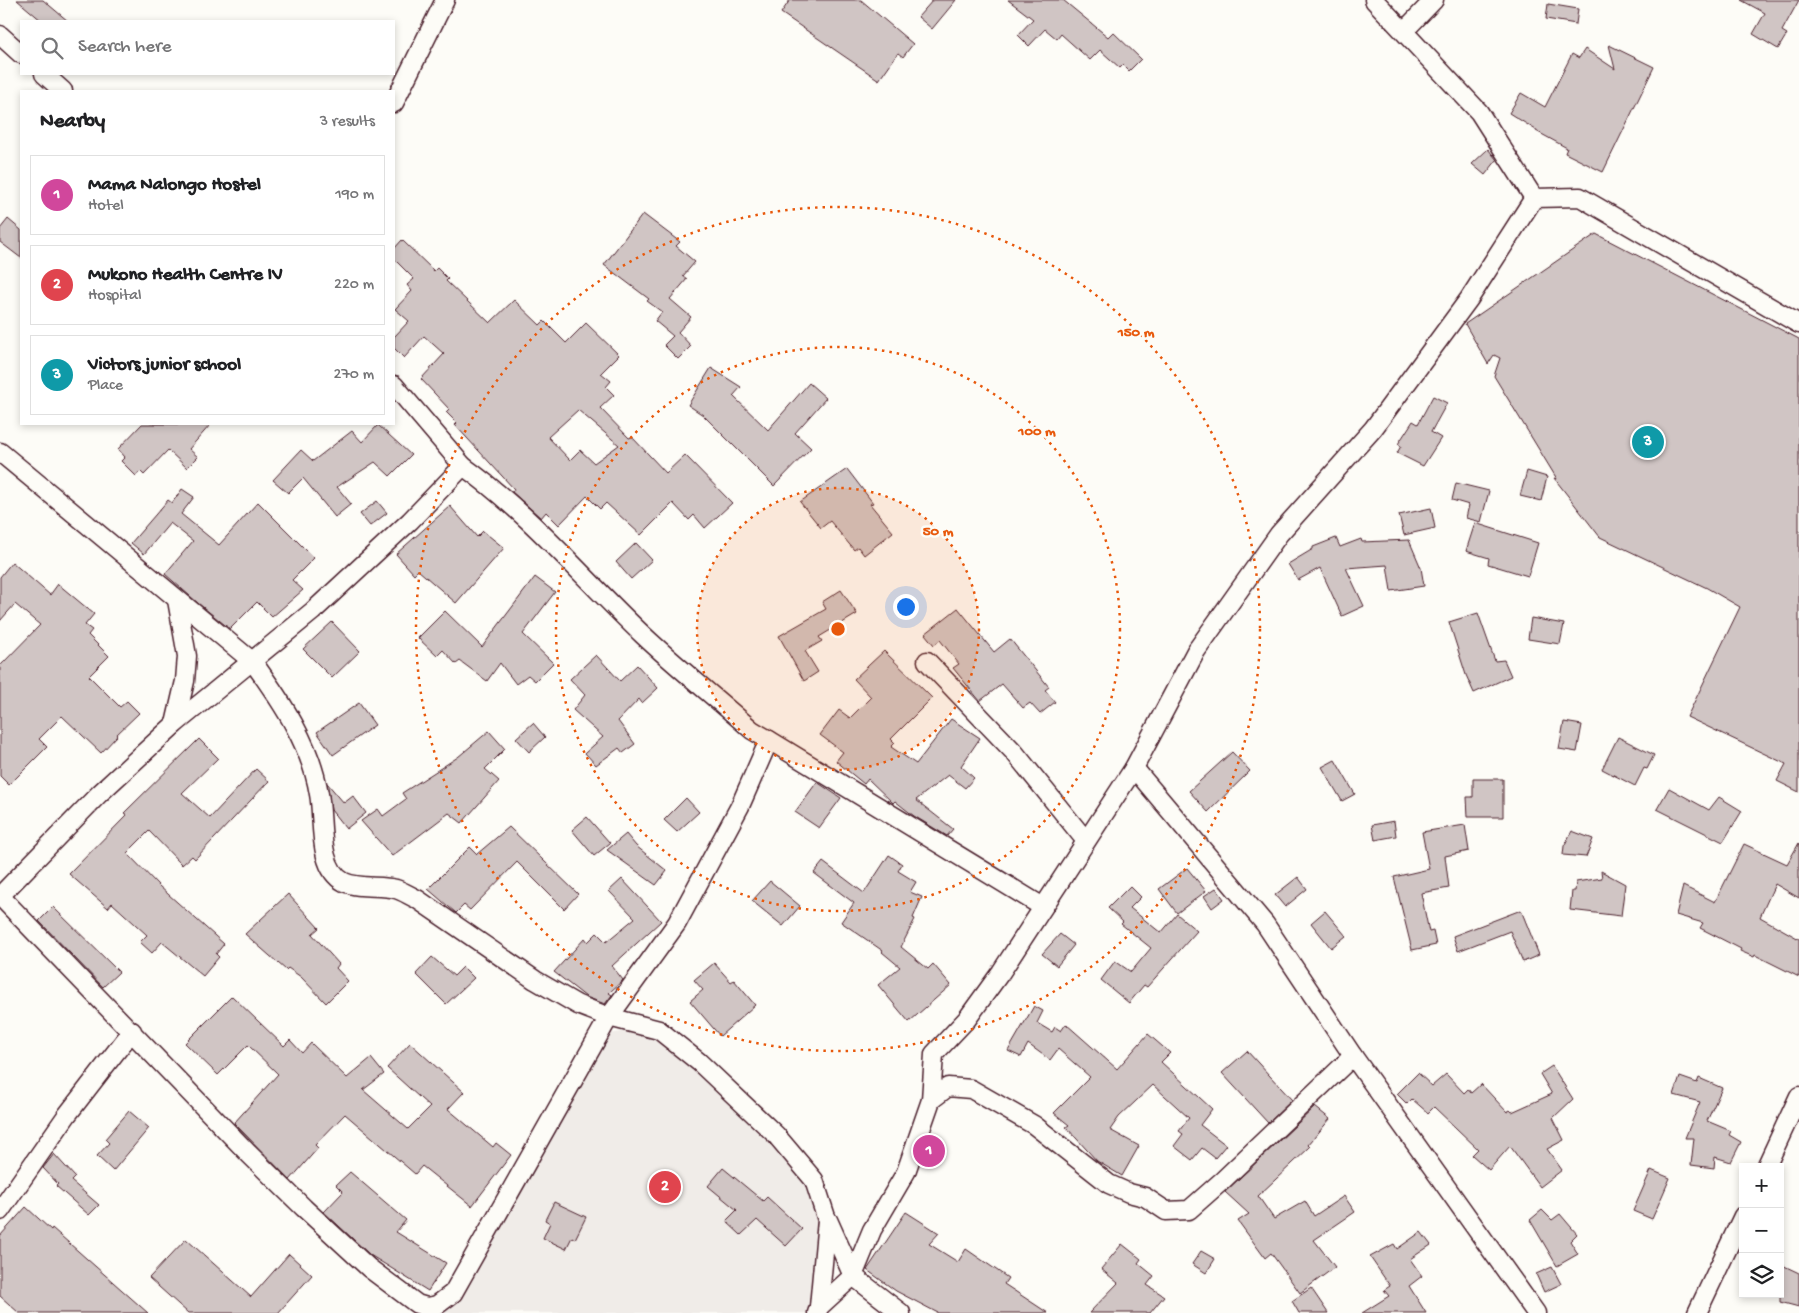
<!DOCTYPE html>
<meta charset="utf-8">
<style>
body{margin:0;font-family:"Gochi Hand",sans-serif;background:#f6f6f6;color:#202124}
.controls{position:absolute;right:15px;bottom:15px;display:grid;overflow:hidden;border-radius:0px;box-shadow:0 2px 8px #0003}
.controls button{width:45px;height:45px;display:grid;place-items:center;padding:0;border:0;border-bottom:1px solid #e0e0e0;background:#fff;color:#202124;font:25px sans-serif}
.you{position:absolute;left:905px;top:606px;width:18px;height:18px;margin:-12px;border:4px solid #fff;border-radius:50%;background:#1a73e8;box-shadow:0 0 0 8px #1a73e833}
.badge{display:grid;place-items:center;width:32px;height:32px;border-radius:50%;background:#0f766e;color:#fff;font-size:16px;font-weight:700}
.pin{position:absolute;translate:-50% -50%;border:2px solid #fff;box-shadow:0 1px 5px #0006}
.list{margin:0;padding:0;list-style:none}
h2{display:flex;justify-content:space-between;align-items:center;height:65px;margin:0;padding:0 20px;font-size:21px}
h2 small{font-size:16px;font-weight:400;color:#757577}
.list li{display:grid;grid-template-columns:32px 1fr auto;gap:15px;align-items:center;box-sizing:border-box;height:80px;margin:0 10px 10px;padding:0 10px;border:1px solid #e0e0e0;border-radius:0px}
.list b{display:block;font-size:19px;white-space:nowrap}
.list p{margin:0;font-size:16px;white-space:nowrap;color:#757577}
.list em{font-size:16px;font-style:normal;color:#757577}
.icon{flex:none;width:28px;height:28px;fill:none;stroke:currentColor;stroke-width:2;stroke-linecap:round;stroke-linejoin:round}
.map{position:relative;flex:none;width:1799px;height:1313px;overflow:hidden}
.search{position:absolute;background:#fff;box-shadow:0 2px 8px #0003;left:20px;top:20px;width:375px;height:55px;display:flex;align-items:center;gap:12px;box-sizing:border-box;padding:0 18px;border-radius:0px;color:#757577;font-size:19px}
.panel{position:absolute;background:#fff;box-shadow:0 2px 8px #0003;left:20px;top:90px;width:375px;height:335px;border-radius:0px}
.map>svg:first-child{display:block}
.built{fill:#f0ece8}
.building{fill:#d0c5c4;stroke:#4a1f2b;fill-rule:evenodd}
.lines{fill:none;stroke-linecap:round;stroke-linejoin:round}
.street-casing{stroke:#4a1f2b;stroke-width:21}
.street{stroke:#fdfcf7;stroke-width:18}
.ring{fill:none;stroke:#e8590c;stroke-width:2.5;stroke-dasharray:2.5 5}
.centre{fill:#e8590c;stroke:#fdfcf7;stroke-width:2.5}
.ring-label{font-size:15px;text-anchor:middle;font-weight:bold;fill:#e8590c;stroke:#fdfcf7;stroke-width:5;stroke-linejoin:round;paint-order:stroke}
</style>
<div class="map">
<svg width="1799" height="1313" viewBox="0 0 1799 1313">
<rect width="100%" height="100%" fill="#fdfcf7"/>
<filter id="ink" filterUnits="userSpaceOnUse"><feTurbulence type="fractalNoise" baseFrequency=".02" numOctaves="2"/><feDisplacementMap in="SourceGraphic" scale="10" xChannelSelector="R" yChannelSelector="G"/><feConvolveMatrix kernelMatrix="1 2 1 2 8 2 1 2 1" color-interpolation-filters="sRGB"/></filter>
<g filter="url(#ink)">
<path class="built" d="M652,1028L800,1164L824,1211L816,1292L807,1313H436L476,1272L535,1152L599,1035Z"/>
<g class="building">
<path d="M17,0H43L68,21H42Z"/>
<path d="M790,0H861L913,44L903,57L898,53L879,80L781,13Z"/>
<path d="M933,0H956L932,29L918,17Z"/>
<path d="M1008,0H1063L1108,37L1113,32L1141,59L1129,71L1123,65L1120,68L1100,50L1090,60L1061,34L1057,39L1045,29L1029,46L1018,35L1033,19Z"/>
<path d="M1741,0H1799L1782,31L1787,34L1778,49L1753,34L1765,13Z"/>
<path d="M1548,4L1578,9L1576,24L1546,19Z"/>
<path d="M1609,45L1654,67L1603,172L1565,153L1567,148L1536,131V130L1509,113L1521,93L1545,107L1572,54L1579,58L1585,49L1615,69Z"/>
<path d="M1488,149L1497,160L1485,175L1472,164Z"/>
<path d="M643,214L680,242L676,246L695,262L683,276L687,279L670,299L691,317L678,332L691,346L678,359L664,345L673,336L655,321L662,312L647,301L649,299L604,265Z"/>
<path d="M8,219L21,230V258L0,242V229Z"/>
<path d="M1596,234L1799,339V792L1777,781L1786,764L1687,717L1740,607L1707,588L1600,537L1554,478L1557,479L1494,376L1500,358L1494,355L1488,364L1465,324Z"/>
<path d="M402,240L434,271L437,268L448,279L446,281L490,323L514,300L540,325L544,321L566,343L586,323L619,355L601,373L611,381L606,387L614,395L600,408L629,438L632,437L666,473L685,455L732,503L705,528L694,515L689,520L673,503L641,535L606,503L600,509L587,496L559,525L546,512L541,518L512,492L514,489L455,425L457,423L446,412L449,409L421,379L444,354L424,336L404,358L394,348V337L409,321L395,309L412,291L407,285L414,279L394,259V249ZM578,410L619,445L594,463L580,450L570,460L548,437Z"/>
<path d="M711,368L741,387L733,396L768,430L809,383L826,398L795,433L811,448L774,486L703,415L688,405Z"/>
<path d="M1433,396L1447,403L1431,432L1441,438L1423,466L1397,453L1401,446L1398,444L1413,421L1418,424Z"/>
<path d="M142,424H211L189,449L198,457L187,468L168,450L144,475L140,471L136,476L121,461L125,457L118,449Z"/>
<path d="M378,425L411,455L390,476L375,462L337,487L351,504L335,517L303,478L288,493L273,480L301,450L313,461L352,431L362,442Z"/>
<path d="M847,469L873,503L870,504L893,532L864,555L858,547L854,550L830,521L821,528L800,502Z"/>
<path d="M1527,471L1547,477L1541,501L1520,496Z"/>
<path d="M1456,483L1489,491L1481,522L1466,518L1469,505L1452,500Z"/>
<path d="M182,489L194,497L181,514L219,545L258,502L314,558L292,580L303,590L272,617L257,602L230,629L199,604L165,574L193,541L170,523L144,554L131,543L168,500L172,503Z"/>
<path d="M377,501L387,513L370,526L360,514Z"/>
<path d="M450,506L477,537L483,531L504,548L456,603L418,570L414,574L396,554Z"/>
<path d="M1431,508L1435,528L1404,535L1399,515Z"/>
<path d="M1475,523L1538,543L1528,576L1488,564L1489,558L1466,551Z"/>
<path d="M1336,538L1340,547L1361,539L1362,542L1409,540L1421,568L1424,586L1391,591L1387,565L1346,568L1364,606L1342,616L1320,568L1298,580L1288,564L1313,549V547Z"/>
<path d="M636,543L652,560L631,579L616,562Z"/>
<path d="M12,562L50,595L58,584L94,614L85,625L92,630L88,635L109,656L89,676L120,707L127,701L139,713L116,735L117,736L101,753L62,716L39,739L47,747L9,785L0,776V666L40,625L15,604L0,621V577Z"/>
<path d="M535,577L555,592L523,634L553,663L535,681L528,675L516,684L500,663L487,681L460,661L456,664L443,650L437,656L418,638L445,611L482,647Z"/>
<path d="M841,590L857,614L819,637L822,641L805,651L818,672L804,681L779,636L826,609L822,602Z"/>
<path d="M958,608L994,652L1010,639L1049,687L1045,690L1055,702L1040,714L1030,703L1023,708L1002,684L980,701L953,668L959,664L940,640L934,645L925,634Z"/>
<path d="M1478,613L1495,661L1504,660L1511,676L1474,693L1466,675L1449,622Z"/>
<path d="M1531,618L1564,624L1560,644L1528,639Z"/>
<path d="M332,622L360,651L332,678L303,649Z"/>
<path d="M884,651L932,698L891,739L895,743L891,747L916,764L951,719L980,738L961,766L974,778L965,788L948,775L916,800L953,829L947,836L914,816L895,801L893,803L868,779L864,784L836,761L843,752L820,735L839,710L850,718L871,697L854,679Z"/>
<path d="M596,655L620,681L637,665L658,688L642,703L639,699L618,721L635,744L623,753L619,748L596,765L585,753L603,737L573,710L585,695L570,679Z"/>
<path d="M359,703L375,725L333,755L317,732Z"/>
<path d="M1564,722L1582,725L1577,752L1559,749Z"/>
<path d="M533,723L545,737L529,752L516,738Z"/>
<path d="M489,731L505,749L485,769L499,781L462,823L449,813L392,856L361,821L378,809L383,816L406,799L402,793L458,757Z"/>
<path d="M1618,737L1654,755L1647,769L1644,768L1635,786L1602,769Z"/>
<path d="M199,739L218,758L182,793L210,818L256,769L269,781L195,859L192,856L182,865L149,831L127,853L159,886L224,944L216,954L219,957L203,976L162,942L152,953L140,942L147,935L112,903L108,908L69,874L127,815L124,813Z"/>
<path d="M1232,752L1250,771L1208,812L1189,791Z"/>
<path d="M1335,760L1355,794L1342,801L1322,767Z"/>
<path d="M1473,779H1503V817H1468L1467,797H1473Z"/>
<path d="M817,782L841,798L819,828L795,812Z"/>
<path d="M327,783L344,803L353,796L366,813L346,829L331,810Z"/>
<path d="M1669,788L1709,810L1719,797L1742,811L1723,842L1657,809Z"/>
<path d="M686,798L699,812L677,832L664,820Z"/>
<path d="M587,817L610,843L594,856L572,830Z"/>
<path d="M1394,821L1396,836L1375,840L1372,825Z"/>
<path d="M1465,825L1469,851L1445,856L1449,888L1421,893L1429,932L1433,931L1436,945L1412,950L1394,877L1429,869L1422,832Z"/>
<path d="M509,827L578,894L564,909L517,862L470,910L464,905L456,913L428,889L470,847L477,854Z"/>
<path d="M1572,831L1593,839L1586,857L1563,855L1564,846Z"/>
<path d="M626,834L636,846L667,871L656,885L607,850Z"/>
<path d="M1799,843V898L1775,884L1760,917L1799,939V977L1755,955L1754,957L1740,951L1741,949L1700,928L1703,923L1676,915L1683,886L1715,902L1744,844L1787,864Z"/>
<path d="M889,855L902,864L898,871L916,882L910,892L922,897L913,918L915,919L901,947L928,969L933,964L951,985L909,1022L878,985L900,967L882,952L883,951L841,922L854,903L814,873L823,862L864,893Z"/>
<path d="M1187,868L1206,891L1177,913L1159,889Z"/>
<path d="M1601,871L1625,884L1621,916L1570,910L1572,891H1575L1576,882L1602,878Z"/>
<path d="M1298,877L1307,889L1285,907L1275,895Z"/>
<path d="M622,879L661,921L612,966L623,980L609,993L612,995L605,1004L586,997L554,972L585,938L588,942L597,933L606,942L635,918L609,891Z"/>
<path d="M770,881L800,906L783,926L752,901Z"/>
<path d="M1130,886L1141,897L1130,908L1161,933L1177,914L1197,931L1147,987L1144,985L1129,1003L1101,980L1115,961L1131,972L1151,948L1121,924L1123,922L1108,908Z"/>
<path d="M1216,888L1224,899L1212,908L1204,896Z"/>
<path d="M288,894L319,928L312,934L339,964L336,968L348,981L326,1003L301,977L288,968L286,970L245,934Z"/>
<path d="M53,907L119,972L103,987L39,921Z"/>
<path d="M1521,910L1539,955L1523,962L1510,931L1458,951L1453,936Z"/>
<path d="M1325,911L1346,936L1331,948L1311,923Z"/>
<path d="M1060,934L1074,945L1057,966L1042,954Z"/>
<path d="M432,957L454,976L463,967L474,978L446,1004L416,974Z"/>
<path d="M714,963L731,982L734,980L755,1005L720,1036L690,1001L703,990L694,980Z"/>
<path d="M232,996L284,1046L290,1040L302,1053L311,1043L347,1078L371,1058L384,1074L363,1090L408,1129L430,1107L387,1068L410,1043L464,1092L448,1109L493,1147L496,1143L511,1155L472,1206L422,1166L415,1174L345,1114L315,1145L318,1148L290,1180L234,1123L278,1074L248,1045L218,1075L185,1043Z"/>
<path d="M1034,1006L1043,1011L1037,1023L1052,1032L1055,1027L1061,1031L1066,1024L1117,1069L1148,1034L1170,1053L1161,1062L1212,1109L1200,1125L1226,1145L1215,1158L1202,1148L1192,1160L1174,1146L1183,1134L1179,1131L1189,1118L1153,1085L1119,1117L1110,1130L1139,1146L1122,1176L1097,1161L1066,1127L1069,1125L1054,1113L1090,1077L1058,1049L1050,1060L1028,1044L1021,1057L1008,1051Z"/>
<path d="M1247,1051L1292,1100L1268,1123L1222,1073Z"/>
<path d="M1552,1066L1573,1099L1553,1118L1564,1140L1547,1149L1562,1170L1540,1187L1510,1146L1489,1170L1472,1155L1478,1149L1434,1107L1428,1113L1412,1099L1407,1104L1397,1094L1418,1073L1432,1086L1446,1074L1464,1093L1468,1089L1471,1093L1481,1084L1507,1112L1510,1110L1512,1112L1552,1094L1540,1074Z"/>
<path d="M1680,1077L1697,1083L1699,1078L1722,1088L1707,1121L1731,1131L1729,1135L1741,1142L1731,1162L1715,1157L1714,1168L1691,1165L1694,1138H1685L1700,1102L1674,1095Z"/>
<path d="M1315,1107L1330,1119L1308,1145L1310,1147L1258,1196L1274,1219L1305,1201L1314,1216L1344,1196L1355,1212L1314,1240L1335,1267L1300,1293L1271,1253L1265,1258L1238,1221L1249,1214L1225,1192Z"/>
<path d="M129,1111L149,1128L113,1171L97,1156L109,1143L105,1139Z"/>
<path d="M54,1154L75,1177L71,1181L99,1205L89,1215L56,1186L58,1184L43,1168Z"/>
<path d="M723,1168L763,1201L767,1197L802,1229L786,1246L757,1220L741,1235L726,1221L737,1210L708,1186Z"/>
<path d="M1651,1170L1670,1178L1652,1219L1633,1211Z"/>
<path d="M350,1172L406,1220L396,1232L446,1263L428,1291L370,1255L324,1212L343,1192L336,1185Z"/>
<path d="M554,1202L586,1217L575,1239L572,1237L566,1249L543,1238L550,1223L545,1220Z"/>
<path d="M26,1207L51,1230L52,1228L148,1313H19L0,1296V1236Z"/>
<path d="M1542,1210L1552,1220L1560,1214L1577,1234L1570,1241L1578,1254L1557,1266L1530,1220Z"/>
<path d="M906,1212L939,1233L929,1244L958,1262L966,1249L1008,1278L1004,1284L1048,1313H938L896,1291L867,1270Z"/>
<path d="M1421,1232L1431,1245L1410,1259L1422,1276L1409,1286L1426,1313H1362L1389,1296L1384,1290L1390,1286L1370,1257L1394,1244L1397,1249Z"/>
<path d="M186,1239L251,1297L289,1254L312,1275L278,1313H188L149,1278Z"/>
<path d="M1122,1244L1141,1259L1138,1263L1154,1276L1147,1285L1164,1296L1150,1313H1089L1118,1283L1101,1269Z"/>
<path d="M1201,1251L1215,1259L1206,1273L1192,1264Z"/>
<path d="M1780,1264L1799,1273V1307L1780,1302Z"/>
<path d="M1552,1267L1561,1284L1544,1292L1536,1274Z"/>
<path d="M1311,1288L1328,1313H1299L1292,1301Z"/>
</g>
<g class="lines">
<g class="street-casing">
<g id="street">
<path d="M1374,0L1479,112L1534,198L1580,197L1799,324"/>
<path d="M1405,30L1434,0"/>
<path d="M0,35L21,54"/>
<path d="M44,74L63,91"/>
<path d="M394,103L445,0"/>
<path d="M0,452L253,662C282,702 311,745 319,794C324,819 317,868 344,882C359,889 380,885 396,889C403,891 410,896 417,899L535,980L578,1005L609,1017L659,1030L699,1062L776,1135L814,1180L827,1220L819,1307L817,1313"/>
<path d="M927,661L1014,752L1086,841"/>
<path d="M175,724L185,681L187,656L177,600"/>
<path d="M769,740L1043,907"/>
<path d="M1134,768L1265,924L1353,1056L1536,1313"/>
<path d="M0,896L249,1154L304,1208L369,1268L417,1304L427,1307L437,1305L453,1293L609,1017L677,923L740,806L769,740L752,730C716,698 678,668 643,635C583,578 530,514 463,466"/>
<path d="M0,896L99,794L175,724L313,611L410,521L463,466L394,385"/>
<path d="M931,1100L934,1054L967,1019L1001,972L1134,768L1196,651L1279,534L1373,429L1469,299L1534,198"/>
<path d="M1766,1167L1799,1096"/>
<path d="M0,1211L67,1115L132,1031"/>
<path d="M828,1220L853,1276L901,1313"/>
<path d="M819,1307L853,1276L872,1230L906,1172L931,1100L948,1087L971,1089L1034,1125L1109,1184L1129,1193L1145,1197L1166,1211L1189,1210L1223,1180L1353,1056"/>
<path d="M1697,1313L1743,1216"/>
</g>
</g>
<use href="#street" class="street"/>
</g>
</g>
<circle cx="838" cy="629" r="141" fill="#e8590c" fill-opacity=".12"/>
<g class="ring">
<circle cx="838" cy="629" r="141"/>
<circle cx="838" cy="629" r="282"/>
<circle cx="838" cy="629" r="422"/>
</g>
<circle cx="838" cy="629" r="8" class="centre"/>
<g class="ring-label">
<text x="1136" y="336">150 m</text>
<text x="1037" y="435">100 m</text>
<text x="938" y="535">50 m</text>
</g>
</svg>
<div class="controls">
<button>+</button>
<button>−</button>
<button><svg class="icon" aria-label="layers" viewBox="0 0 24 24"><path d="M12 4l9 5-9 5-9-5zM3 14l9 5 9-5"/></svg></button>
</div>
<div class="you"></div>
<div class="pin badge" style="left:929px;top:1151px;background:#d1479c">1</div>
<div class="pin badge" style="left:665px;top:1187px;background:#e0444e">2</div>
<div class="pin badge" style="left:1648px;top:442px;background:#0f9aa8">3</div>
<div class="search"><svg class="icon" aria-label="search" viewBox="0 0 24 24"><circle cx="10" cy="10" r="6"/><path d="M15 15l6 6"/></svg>Search here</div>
<section class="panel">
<h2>Nearby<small>3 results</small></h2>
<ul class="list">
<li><span class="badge" style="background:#d1479c">1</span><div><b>Mama Nalongo Hostel</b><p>Hotel</p></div><em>190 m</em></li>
<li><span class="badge" style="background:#e0444e">2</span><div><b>Mukono Health Centre IV</b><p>Hospital</p></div><em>220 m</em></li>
<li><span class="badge" style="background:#0f9aa8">3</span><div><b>Victors junior school</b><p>Place</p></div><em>270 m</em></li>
</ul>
</section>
</div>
